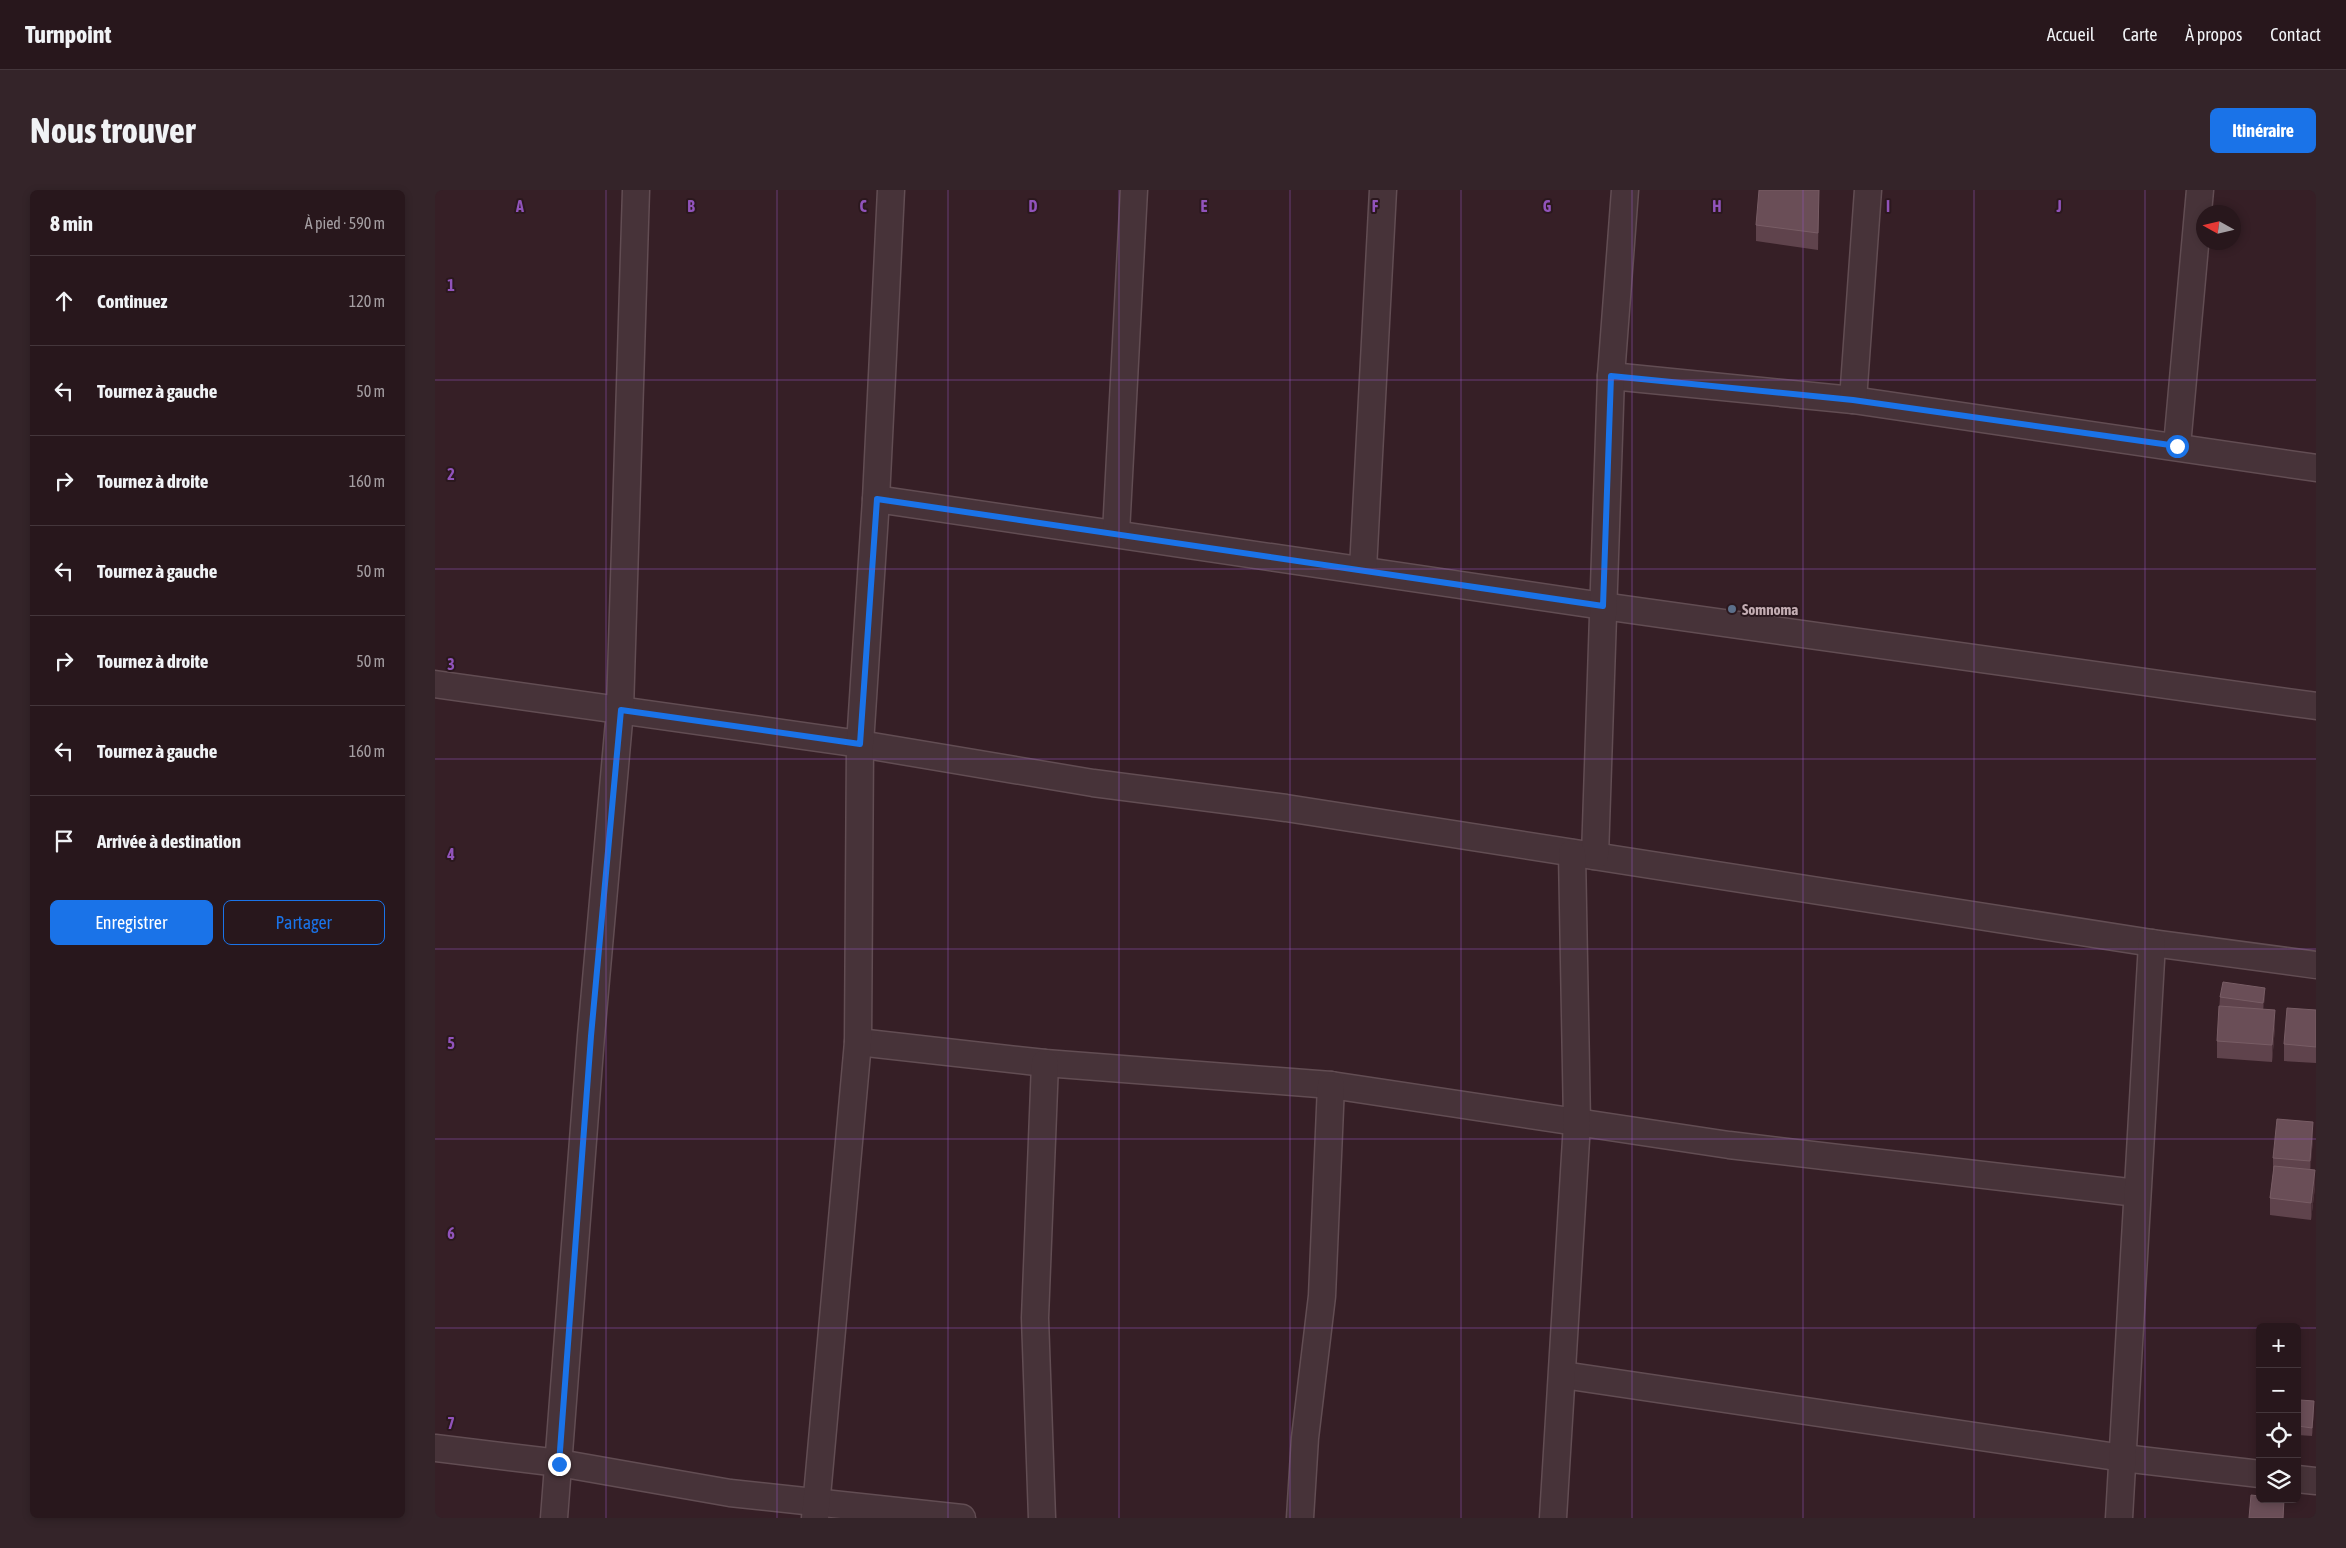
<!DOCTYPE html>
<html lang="fr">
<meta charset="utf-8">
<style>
body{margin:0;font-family:"Asap Condensed",sans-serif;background:#342429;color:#f1f3f6}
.controls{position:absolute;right:15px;bottom:15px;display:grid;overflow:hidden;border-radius:8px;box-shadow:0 2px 8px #0003}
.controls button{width:45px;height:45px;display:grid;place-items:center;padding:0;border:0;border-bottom:1px solid #44363b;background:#28171c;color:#f1f3f6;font:25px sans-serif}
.compass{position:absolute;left:1761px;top:15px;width:45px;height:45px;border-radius:50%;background:#28171c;box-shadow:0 2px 8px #0003;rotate:278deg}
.stop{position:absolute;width:15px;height:15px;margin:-11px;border:4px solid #1a73e8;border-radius:50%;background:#fff}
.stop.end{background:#1a73e8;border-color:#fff;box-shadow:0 1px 5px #0008}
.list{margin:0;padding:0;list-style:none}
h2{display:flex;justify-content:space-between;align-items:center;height:65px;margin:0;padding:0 20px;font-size:21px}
h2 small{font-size:16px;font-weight:400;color:#a59fa3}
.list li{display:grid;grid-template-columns:32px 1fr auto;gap:15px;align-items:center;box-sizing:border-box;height:90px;padding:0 20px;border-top:1px solid #44363b}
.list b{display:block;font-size:19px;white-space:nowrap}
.list em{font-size:16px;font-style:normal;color:#a59fa3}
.actions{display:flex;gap:10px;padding:15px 20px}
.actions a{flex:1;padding:11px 0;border:1px solid #1a73e8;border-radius:8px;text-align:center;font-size:18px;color:#1a73e8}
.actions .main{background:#1a73e8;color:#fff}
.icon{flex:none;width:28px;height:28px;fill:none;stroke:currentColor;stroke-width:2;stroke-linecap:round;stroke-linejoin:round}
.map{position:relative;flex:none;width:1881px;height:1328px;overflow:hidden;border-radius:8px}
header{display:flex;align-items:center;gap:30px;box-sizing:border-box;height:70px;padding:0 25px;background:#28171c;border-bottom:1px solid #44363b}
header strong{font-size:24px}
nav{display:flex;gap:28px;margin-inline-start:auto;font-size:18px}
.intro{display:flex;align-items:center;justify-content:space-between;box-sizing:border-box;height:120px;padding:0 30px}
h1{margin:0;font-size:35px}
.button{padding:12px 22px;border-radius:8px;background:#1a73e8;color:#fff;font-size:18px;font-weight:700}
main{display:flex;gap:30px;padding:0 30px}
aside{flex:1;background:#28171c;border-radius:8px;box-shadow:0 2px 8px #0003}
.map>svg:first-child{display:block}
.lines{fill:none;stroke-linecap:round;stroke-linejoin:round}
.street-casing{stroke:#624d53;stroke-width:29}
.street{stroke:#473339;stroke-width:26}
.wall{fill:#5f434c}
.shaded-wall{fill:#4a3038}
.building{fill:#6a4e57;stroke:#785d65}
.route{stroke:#1a73e8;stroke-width:6}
.grid{fill:none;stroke:#9153bb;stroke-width:1;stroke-opacity:0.55}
.service-dot{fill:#5c6f8a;stroke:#2b181e;stroke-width:2}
.labels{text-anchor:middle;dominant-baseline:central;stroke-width:4;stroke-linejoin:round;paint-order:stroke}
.poi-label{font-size:15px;font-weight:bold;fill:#c4adb3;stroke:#2b181e;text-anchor:start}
.grid-label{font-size:16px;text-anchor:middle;font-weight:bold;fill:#9153bb;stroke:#2b181e;stroke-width:4;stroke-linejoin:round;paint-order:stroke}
</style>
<header>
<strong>Turnpoint</strong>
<nav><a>Accueil</a><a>Carte</a><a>À propos</a><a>Contact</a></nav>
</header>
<div class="intro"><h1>Nous trouver</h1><a class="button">Itinéraire</a></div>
<main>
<aside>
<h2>8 min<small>À pied · 590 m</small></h2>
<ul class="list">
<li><svg class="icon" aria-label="ahead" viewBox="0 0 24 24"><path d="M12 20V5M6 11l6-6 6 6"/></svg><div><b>Continuez</b></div><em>120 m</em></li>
<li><svg class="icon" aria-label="left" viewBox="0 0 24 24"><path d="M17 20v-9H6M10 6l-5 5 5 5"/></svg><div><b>Tournez à gauche</b></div><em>50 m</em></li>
<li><svg class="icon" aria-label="right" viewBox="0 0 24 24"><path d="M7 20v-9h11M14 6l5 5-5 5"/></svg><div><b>Tournez à droite</b></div><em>160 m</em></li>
<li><svg class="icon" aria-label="left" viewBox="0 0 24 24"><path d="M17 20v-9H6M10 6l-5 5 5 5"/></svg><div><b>Tournez à gauche</b></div><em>50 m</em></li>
<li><svg class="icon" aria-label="right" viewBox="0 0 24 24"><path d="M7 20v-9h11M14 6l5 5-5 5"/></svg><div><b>Tournez à droite</b></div><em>50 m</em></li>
<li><svg class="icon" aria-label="left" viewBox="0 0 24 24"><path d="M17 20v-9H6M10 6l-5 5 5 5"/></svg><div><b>Tournez à gauche</b></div><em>160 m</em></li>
<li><svg class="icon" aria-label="arrive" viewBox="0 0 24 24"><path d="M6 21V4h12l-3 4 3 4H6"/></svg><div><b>Arrivée à destination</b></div></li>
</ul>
<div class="actions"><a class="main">Enregistrer</a><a>Partager</a></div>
</aside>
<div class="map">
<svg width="1881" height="1328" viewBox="0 0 1881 1328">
<rect width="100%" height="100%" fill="#361f26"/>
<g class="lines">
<g class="street-casing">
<g id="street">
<path d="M1176,186L1418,210L1881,278"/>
<path d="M1418,210L1433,0"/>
<path d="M1742,256L1765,0"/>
<path d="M441,309L1168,416L1881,516"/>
<path d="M681,343L699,0"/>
<path d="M928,379L948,0"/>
<path d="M0,494L425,554L658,593L851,618L1717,753L1881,775"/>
<path d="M1160,666L1176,186L1190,0"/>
<path d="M423,852L610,873L896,895L1294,955L1702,1003"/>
<path d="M1128,1185L1688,1268L1825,1284"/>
<path d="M0,1258L124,1273L295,1303L527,1328"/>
<path d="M1862,1289L1881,1291"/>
<path d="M119,1328L156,846L185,520L201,0"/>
<path d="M380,1328L423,852L425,554L441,309L456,0"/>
<path d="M607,1328L600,1128L610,873"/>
<path d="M865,1328L870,1248L887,1106L896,895"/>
<path d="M1118,1328L1142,933L1137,663"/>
<path d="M1684,1328L1717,753"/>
</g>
</g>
<use href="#street" class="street"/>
</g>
<g class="wall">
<path d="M1384,0L1383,60L1321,51V35Z"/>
<path d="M1785,807H1830L1828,819L1840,837L1837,872L1782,868V851Z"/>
<path d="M1881,820V873L1849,871V854Z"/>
<path d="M1878,949L1875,980L1880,997L1876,1030L1835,1025V1008L1838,984V968Z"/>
<path d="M1879,1220L1877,1246L1863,1245V1236Z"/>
</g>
<g class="shaded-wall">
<path d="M1830,798V807L1828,822V813Z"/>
<path d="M1840,820V837L1837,872V855Z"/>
<path d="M1878,932V949L1875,987V971Z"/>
<path d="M1880,980V997L1876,1030V1013Z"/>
<path d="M1879,1211V1220L1877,1246V1238Z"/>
<path d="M1849,1309V1328H1848Z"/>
</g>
<g class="building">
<path d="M1324,0H1384L1383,43L1321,35Z"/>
<path d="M1788,792L1830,798L1828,813L1785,807Z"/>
<path d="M1784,816L1840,820L1837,855L1782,851Z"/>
<path d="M1852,818L1881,820V857L1849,854Z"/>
<path d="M1842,929L1878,932L1875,971L1838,968Z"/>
<path d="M1839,976L1880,980L1876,1013L1835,1008Z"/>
<path d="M1865,1210L1879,1211L1877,1238L1863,1236Z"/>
<path d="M1816,1305L1825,1306V1309H1849L1848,1328H1814Z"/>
</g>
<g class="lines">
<path class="route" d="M124,1274L156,846L186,520L425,554L442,309L1168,416L1176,186L1418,210L1742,256"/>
</g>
<path class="grid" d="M171,0V1328M342,0V1328M513,0V1328M684,0V1328M855,0V1328M1026,0V1328M1197,0V1328M1368,0V1328M1539,0V1328M1710,0V1328M0,190H1881M0,379H1881M0,569H1881M0,759H1881M0,949H1881M0,1138H1825M1862,1138H1881"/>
<circle class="service-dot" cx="1297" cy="419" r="5"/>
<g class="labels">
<g class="poi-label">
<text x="1307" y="419">Somnoma</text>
</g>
</g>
<g class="grid-label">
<text x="85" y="22">A</text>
<text x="256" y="22">B</text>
<text x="428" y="22">C</text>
<text x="598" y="22">D</text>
<text x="769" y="22">E</text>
<text x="940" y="22">F</text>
<text x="1112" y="22">G</text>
<text x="1282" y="22">H</text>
<text x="1453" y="22">I</text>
<text x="1624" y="22">J</text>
<text x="16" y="101">1</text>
<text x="16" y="290">2</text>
<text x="16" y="480">3</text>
<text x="16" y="670">4</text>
<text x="16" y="859">5</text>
<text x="16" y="1049">6</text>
<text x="16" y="1239">7</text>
</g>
</svg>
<div class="controls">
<button>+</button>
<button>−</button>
<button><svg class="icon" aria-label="locate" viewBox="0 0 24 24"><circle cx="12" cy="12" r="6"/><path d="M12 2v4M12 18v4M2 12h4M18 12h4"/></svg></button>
<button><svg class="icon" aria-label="layers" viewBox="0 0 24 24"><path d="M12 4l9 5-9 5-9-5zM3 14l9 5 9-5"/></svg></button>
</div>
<svg class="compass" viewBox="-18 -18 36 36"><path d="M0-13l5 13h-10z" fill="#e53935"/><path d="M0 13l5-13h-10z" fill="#a59fa3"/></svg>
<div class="stop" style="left:1742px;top:256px"></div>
<div class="stop end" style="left:124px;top:1274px"></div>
</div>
</main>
